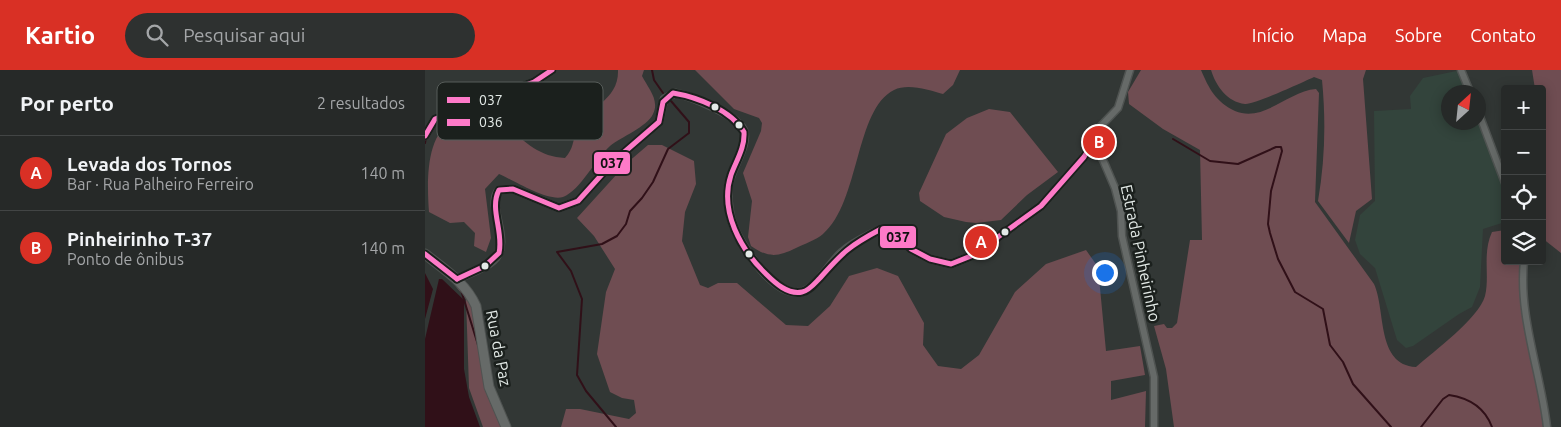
<!DOCTYPE html>
<html lang="pt">
<meta charset="utf-8">
<style>
body{margin:0;font-family:Ubuntu,sans-serif;background:#2e3130;color:#f1f3f6}
.controls{position:absolute;right:15px;top:15px;display:grid;overflow:hidden;border-radius:5px;box-shadow:0 2px 12px #0003}
.controls button{width:45px;height:45px;display:grid;place-items:center;padding:0;border:0;border-bottom:1px solid #424545;background:#262928;color:#f1f3f6;font:25px sans-serif}
.compass{position:absolute;left:1016px;top:15px;width:45px;height:45px;border-radius:50%;background:#262928;box-shadow:0 2px 12px #0003;rotate:27deg}
.you{position:absolute;left:679px;top:202px;width:18px;height:18px;margin:-12px;border:4px solid #fff;border-radius:50%;background:#1a73e8;box-shadow:0 0 0 8px #1a73e833}
.badge{display:grid;place-items:center;width:32px;height:32px;border-radius:50%;background:#d93025;color:#fff;font-size:16px;font-weight:700}
.pin{position:absolute;translate:-50% -50%;border:2px solid #fff;box-shadow:0 1px 5px #0006}
.list{margin:0;padding:0;list-style:none}
h2{display:flex;justify-content:space-between;align-items:center;height:65px;margin:0;padding:0 20px;font-size:21px}
h2 small{font-size:16px;font-weight:400;color:#a4a6a8}
.list li{display:grid;grid-template-columns:32px 1fr auto;gap:15px;align-items:center;box-sizing:border-box;height:75px;padding:0 20px;border-top:1px solid #424545}
.list b{display:block;font-size:19px;white-space:nowrap}
.list p{margin:0;font-size:16px;white-space:nowrap;color:#a4a6a8}
.list em{font-size:16px;font-style:normal;color:#a4a6a8}
.icon{flex:none;width:28px;height:28px;fill:none;stroke:currentColor;stroke-width:2;stroke-linecap:round;stroke-linejoin:round}
.map{position:relative;flex:none;width:1136px;height:357px;overflow:hidden}
header{display:flex;align-items:center;gap:30px;box-sizing:border-box;height:70px;padding:0 25px;background:#d93025;color:#fff}
header strong{font-size:24px}
nav{display:flex;gap:28px;margin-inline-start:auto;font-size:18px}
.search{width:350px;height:45px;background:#2e3130;display:flex;align-items:center;gap:12px;box-sizing:border-box;padding:0 18px;border-radius:28px;color:#a4a6a8;font-size:19px}
main{display:flex}
aside{flex:1;background:#262928}
.map>svg:first-child{display:block}
.built{fill:#33443c}
.green{fill:#6f4d52}
.water{fill:#301018}
.lines{fill:none;stroke-linecap:round;stroke-linejoin:round}
.stream{stroke:#301018;stroke-width:2}
.street-casing{stroke:#4f5351;stroke-width:9}
.secondary-casing{stroke:#4f5351;stroke-width:11}
.street{stroke:#666a68;stroke-width:6}
.secondary{stroke:#666a68;stroke-width:9}
.bus-1-casing{stroke:#1b201d;stroke-width:9}
.bus-2-casing{stroke:#1b201d;stroke-width:9}
.bus-1{stroke:#fe7ac8;stroke-width:5}
.bus-2{stroke:#fe7ac8;stroke-width:5}
.bus-dot{fill:#e3eae7;stroke:#1b201d;stroke-width:2}
.labels{text-anchor:middle;dominant-baseline:central;stroke-width:5;stroke-linejoin:round;paint-order:stroke}
.street-label{font-size:16px;fill:#e3eae7;stroke:#1b201d}
.key{fill:#1b201d;stroke:#575d5a;stroke-width:1}
.key-label{font-size:14px;fill:#e3eae7}
.line-badge{stroke:#1b201d;stroke-width:2}
.pale-badge-label{font-size:14px;text-anchor:middle;font-weight:bold;fill:#111}
</style>
<header>
<strong>Kartio</strong>
<div class="search"><svg class="icon" aria-label="search" viewBox="0 0 24 24"><circle cx="10" cy="10" r="6"/><path d="M15 15l6 6"/></svg>Pesquisar aqui</div>
<nav><a>Início</a><a>Mapa</a><a>Sobre</a><a>Contato</a></nav>
</header>
<main>
<aside>
<h2>Por perto<small>2 resultados</small></h2>
<ul class="list">
<li><span class="badge">A</span><div><b>Levada dos Tornos</b><p>Bar · Rua Palheiro Ferreiro</p></div><em>140 m</em></li>
<li><span class="badge">B</span><div><b>Pinheirinho T-37</b><p>Ponto de ônibus</p></div><em>140 m</em></li>
</ul>
</aside>
<div class="map">
<svg width="1136" height="357" viewBox="0 0 1136 357">
<rect width="100%" height="100%" fill="#323735"/>
<path class="built" d="M1036,0L1045,22H1024V52H1054V44L1080,113V152L1058,159L1055,217L1047,237L1034,244L988,276L981,278L972,270L950,198L935,184L930,170L935,145L950,131L949,41L986,39L985,26L998,8Z"/>
<g class="green">
<path d="M193,0H219L217,6C223,18 235,30 228,44C222,57 196,67 185,76C170,89 156,120 138,127C123,132 88,110 74,104L60,119L66,168L61,182L49,176L50,163L39,152L25,153L4,142C2,114 0,63 29,51L51,66L64,69L80,54C98,71 114,87 140,88C149,78 147,72 152,60C163,36 194,31 193,0Z"/>
<path d="M270,0H535L528,15L518,24C504,20 483,13 469,20C430,39 435,132 398,164C391,170 379,174 371,178C353,187 343,188 326,176L323,167L327,131L318,103L336,61L337,53L334,48L309,39Z"/>
<path d="M716,0H776C784,19 791,32 810,41C839,53 863,21 891,19L894,23L890,132L949,214C961,240 951,295 991,297C1008,282 1054,248 1060,226C1065,205 1057,184 1067,162L1080,160V191H1095C1094,248 1112,302 1118,357H749L741,299L729,256L739,254L742,258H747L752,253L765,170H777L775,80L738,59L704,34L703,22Z"/>
<path d="M786,0H941L938,9L947,129L931,141L924,173L893,131C900,90 901,51 897,10L889,7C878,12 829,35 820,34C802,32 791,16 786,0Z"/>
<path d="M1107,0H1136V183L1117,168V55C1120,43 1117,31 1117,19H1110Z"/>
<path d="M564,39L585,42L633,102L602,125L576,150L551,153L541,152L519,147L495,131L494,123L521,64L542,48Z"/>
<path d="M223,75H237L269,91L271,114L260,142L257,171L275,215L283,218L293,213H312L361,255L383,256L405,236L424,206L452,198L473,206L499,253L498,275L513,296L536,299L554,285L590,222L621,194L661,180L673,197L681,281L715,276L720,305L686,311V330L721,321L720,357H136L141,339H155L204,349L211,343L209,330L197,328L185,322L172,284L181,222L190,199L169,166L152,148L202,93Z"/>
<path d="M24,208L34,215L49,237L77,357H58L44,318L41,229Z"/>
</g>
<g class="water">
<path d="M0,203L8,219L0,249Z"/>
<path d="M14,209H17L39,230V299L44,327L55,357H0V269Z"/>
</g>
<g class="lines">
<g class="stream">
<path d="M227,0L229,10L238,23"/>
<path d="M748,69L785,91L813,94L851,77H856L857,81L846,121L843,154L845,163L853,189L870,222L898,239L905,275L918,292L928,314L966,357"/>
<path d="M0,73L1,67"/>
<path d="M36,220L53,275"/>
<path d="M191,357L161,321L152,305L157,229L146,201L132,182L177,174L192,166L201,154L205,141L217,128L228,112L243,79L264,63V52L246,31"/>
<path d="M996,357L1018,329L1024,325C1044,328 1060,338 1067,357"/>
</g>
<g class="street-casing">
<g id="street">
<path d="M1036,0L1045,22"/>
<path d="M1054,44L1080,113"/>
<path d="M0,66L10,49L109,12L127,0"/>
<path d="M667,74L678,90L690,118L696,141L697,166L729,307V357"/>
<path d="M1099,191C1093,246 1116,303 1122,357"/>
<path d="M32,209C43,204 59,199 68,191C89,172 60,135 74,120L88,119L134,138L153,131L189,91L234,52L239,29L250,23C266,26 314,46 319,61C324,76 304,101 303,119C303,132 304,145 309,157C317,177 350,228 376,222C391,219 405,192 417,182C428,172 443,166 456,159L469,163L486,179L505,189L526,194L561,180L573,167L616,136L659,87L673,59L693,38L705,0"/>
</g>
</g>
<g class="secondary-casing">
<path id="secondary" d="M0,184C20,200 40,212 51,236L64,317L81,357"/>
</g>
<use href="#street" class="street"/>
<use href="#secondary" class="secondary"/>
<g class="bus-1-casing">
<g id="bus-1">
<path d="M0,184L32,209"/>
<path d="M32,209L60,196L74,183C79,162 64,139 74,120L88,119L134,138L153,131L189,91L234,52L238,32L248,23C272,27 306,40 319,62C320,78 311,91 306,105C294,141 316,180 341,204C350,213 363,225 377,222C384,221 390,213 395,208C418,182 424,176 456,159L469,163L486,179L505,189L526,194L561,180L573,167L616,136L659,87L667,74"/>
</g>
</g>
<g class="bus-2-casing">
<path id="bus-2" d="M0,66L10,49L109,12L127,0"/>
</g>
<use href="#bus-1" class="bus-1"/>
<use href="#bus-2" class="bus-2"/>
</g>
<g class="bus-dot">
<circle cx="290" cy="37" r="4.5"/>
<circle cx="314" cy="55" r="4.5"/>
<circle cx="580" cy="162" r="4.5"/>
<circle cx="324" cy="184" r="4.5"/>
<circle cx="60" cy="196" r="4.5"/>
</g>
<g class="labels">
<g class="street-label">
<text transform="translate(716 183) rotate(78)">Estrada Pinheirinho</text>
<text transform="translate(74 278) rotate(79)">Rua da Paz</text>
</g>
</g>
<rect x="12" y="12" width="166" height="58" rx="8" class="key"/>
<rect x="22" y="27" width="23" height="6" fill="#fe7ac8"/>
<rect x="22" y="49" width="23" height="7" fill="#fe7ac8"/>
<g class="key-label">
<text x="54" y="35">037</text>
<text x="54" y="57">036</text>
</g>
<g class="line-badge">
<rect x="168" y="81" width="38" height="24" rx="5" fill="#fe7ac8"/>
<rect x="454" y="155" width="38" height="24" rx="5" fill="#fe7ac8"/>
</g>
<g class="pale-badge-label">
<text x="187" y="98">037</text>
<text x="473" y="172">037</text>
</g>
</svg>
<div class="controls">
<button>+</button>
<button>−</button>
<button><svg class="icon" aria-label="locate" viewBox="0 0 24 24"><circle cx="12" cy="12" r="6"/><path d="M12 2v4M12 18v4M2 12h4M18 12h4"/></svg></button>
<button><svg class="icon" aria-label="layers" viewBox="0 0 24 24"><path d="M12 4l9 5-9 5-9-5zM3 14l9 5 9-5"/></svg></button>
</div>
<svg class="compass" viewBox="-18 -18 36 36"><path d="M0-13l5 13h-10z" fill="#e53935"/><path d="M0 13l5-13h-10z" fill="#a4a6a8"/></svg>
<div class="you"></div>
<div class="pin badge" style="left:556px;top:172px">A</div>
<div class="pin badge" style="left:674px;top:72px">B</div>
</div>
</main>
